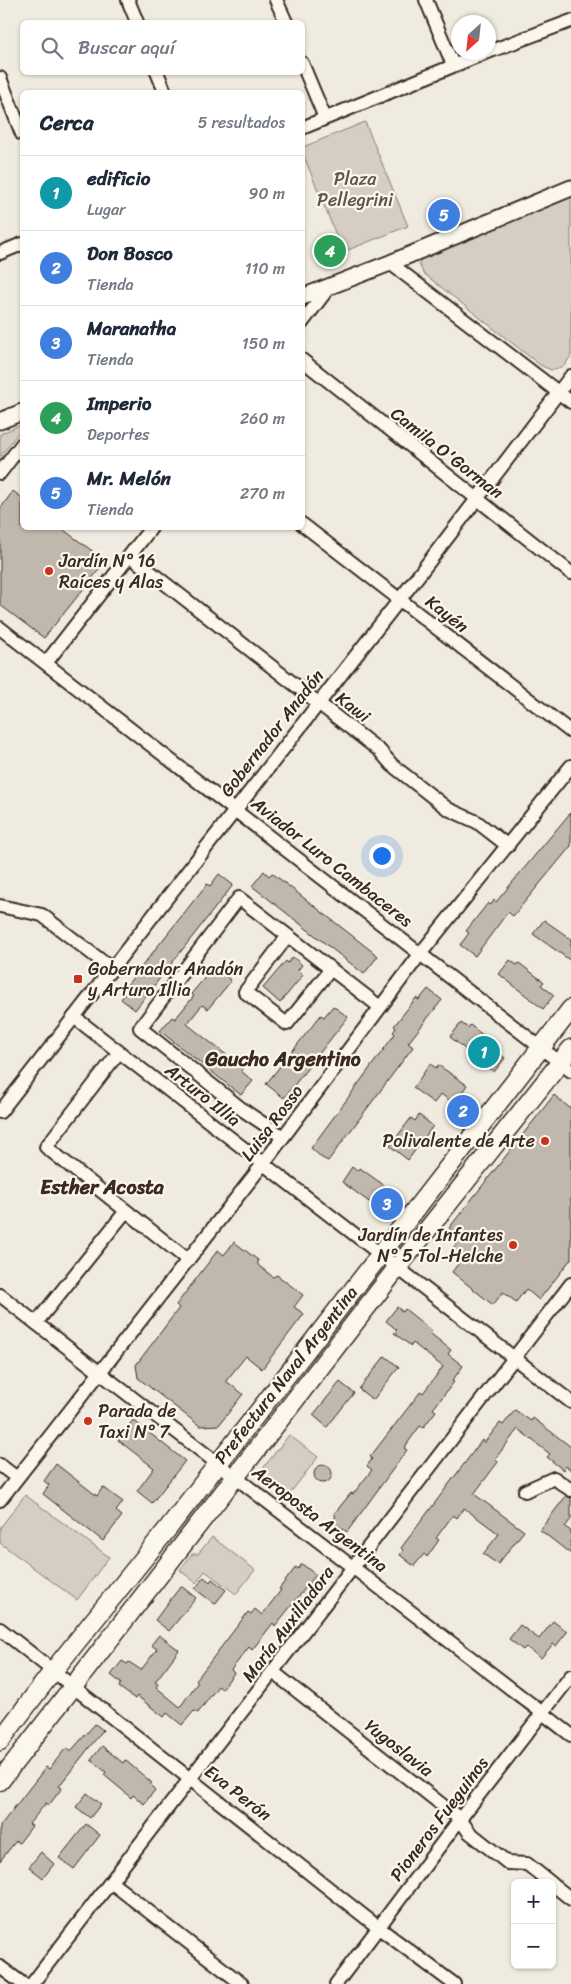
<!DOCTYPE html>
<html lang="es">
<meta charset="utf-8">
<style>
body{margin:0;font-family:Sriracha,sans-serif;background:#f6f6f7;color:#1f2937}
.controls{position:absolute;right:15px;bottom:15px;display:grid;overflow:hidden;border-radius:8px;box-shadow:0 1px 4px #0004}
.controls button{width:45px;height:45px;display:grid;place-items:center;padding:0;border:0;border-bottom:1px solid #e0e1e3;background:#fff;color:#1f2937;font:25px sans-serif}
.compass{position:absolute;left:451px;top:15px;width:45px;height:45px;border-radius:50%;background:#fff;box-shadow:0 1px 4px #0004;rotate:207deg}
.you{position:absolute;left:381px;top:855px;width:18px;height:18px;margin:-12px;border:4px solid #fff;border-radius:50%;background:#1a73e8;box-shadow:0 0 0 8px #1a73e833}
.badge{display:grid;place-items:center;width:32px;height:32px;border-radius:50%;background:#c8321e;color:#fff;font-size:16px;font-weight:700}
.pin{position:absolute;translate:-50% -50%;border:2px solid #fff;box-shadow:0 1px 5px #0006}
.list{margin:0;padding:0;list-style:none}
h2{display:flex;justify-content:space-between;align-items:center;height:65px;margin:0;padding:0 20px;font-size:21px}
h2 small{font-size:16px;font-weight:400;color:#747a83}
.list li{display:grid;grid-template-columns:32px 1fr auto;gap:15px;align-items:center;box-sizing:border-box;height:75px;padding:0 20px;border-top:1px solid #e0e1e3}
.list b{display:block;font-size:19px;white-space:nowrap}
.list p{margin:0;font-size:16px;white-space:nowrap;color:#747a83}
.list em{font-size:16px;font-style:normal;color:#747a83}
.icon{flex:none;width:28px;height:28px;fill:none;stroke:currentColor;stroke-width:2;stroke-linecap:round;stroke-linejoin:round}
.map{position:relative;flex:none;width:571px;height:1984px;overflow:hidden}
.search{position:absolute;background:#fff;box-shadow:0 1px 4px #0004;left:20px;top:20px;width:285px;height:55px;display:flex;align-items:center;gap:12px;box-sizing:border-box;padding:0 18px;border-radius:8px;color:#747a83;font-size:19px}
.panel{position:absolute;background:#fff;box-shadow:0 1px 4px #0004;left:20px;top:90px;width:285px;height:440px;border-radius:8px}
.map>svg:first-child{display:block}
.green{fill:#d5cec3;stroke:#887c70}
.building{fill:#c0b8ad;stroke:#3b2a1e}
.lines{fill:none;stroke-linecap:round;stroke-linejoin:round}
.minor-casing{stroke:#3b2a1e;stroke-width:16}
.tertiary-casing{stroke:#3b2a1e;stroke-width:19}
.secondary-casing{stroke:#3b2a1e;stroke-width:21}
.minor{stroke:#fbf7ec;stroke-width:12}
.tertiary{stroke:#fbf7ec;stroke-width:15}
.secondary{stroke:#fbf7ec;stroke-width:18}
.poi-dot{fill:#c8321e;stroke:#fbf7ec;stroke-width:2}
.labels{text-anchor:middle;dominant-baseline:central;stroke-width:4.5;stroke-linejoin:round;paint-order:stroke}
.park-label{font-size:18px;fill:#625347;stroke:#fbf7ec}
.street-label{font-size:18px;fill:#3b2a1e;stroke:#fbf7ec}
.poi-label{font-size:18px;fill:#3b2a1e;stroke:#fbf7ec;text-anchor:start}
.quarter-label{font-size:20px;font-weight:bold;fill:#3b2a1e;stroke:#fbf7ec}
</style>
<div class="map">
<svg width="571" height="1984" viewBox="0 0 571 1984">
<rect width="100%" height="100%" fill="#f0ebe0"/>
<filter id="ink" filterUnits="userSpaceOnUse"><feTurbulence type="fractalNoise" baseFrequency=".02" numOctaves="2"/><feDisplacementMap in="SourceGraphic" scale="10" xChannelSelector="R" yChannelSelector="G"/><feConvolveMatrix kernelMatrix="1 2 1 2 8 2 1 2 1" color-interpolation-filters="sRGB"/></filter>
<g filter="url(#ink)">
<g class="green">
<path d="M365,122L408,226L343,252L303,154V147Z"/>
<path d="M571,195V356L564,366L551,370L540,365L423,273L419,264L423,255Z"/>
<path d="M22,424V428L0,457V434Z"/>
<path d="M289,1435L318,1457L287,1497L264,1478V1467Z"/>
<path d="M25,1495L109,1557L77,1600L0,1543V1528Z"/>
<path d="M212,1537L255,1570L236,1594L205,1571L196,1583L180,1570L192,1554H198Z"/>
</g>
<g class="building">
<path d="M13,491L22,498V528H61L106,561L44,638L0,605V509Z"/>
<path d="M571,812V846L513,916L508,912L475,956L460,945L469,933L466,931L488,903L491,905L494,900L496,902Z"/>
<path d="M264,871L269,876L272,873L378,956L364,974L252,886Z"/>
<path d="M219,874L233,885L135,1010L121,999L130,987L127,985L207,884L210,886Z"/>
<path d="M544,920L571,939V961L533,934Z"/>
<path d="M293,957L302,965L298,970L303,975L280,1003L263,988L286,961L288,963Z"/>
<path d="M510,960L517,965L519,963L544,982L541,985L554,995L543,1009L499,974Z"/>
<path d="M221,963L230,971L226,976L231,981L208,1009L202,1005L187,1024L243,1068L241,1071L253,1081L241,1095L160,1031L172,1017L175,1019L194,996L191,994L214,967L216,969Z"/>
<path d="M428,989L442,1000L408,1043L413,1047L328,1161L322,1158L311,1148L395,1034L393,1032L396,1028L394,1026L416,998L419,1000Z"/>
<path d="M333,1006L348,1017L284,1098L266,1084L321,1015L324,1017Z"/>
<path d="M461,1023L468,1028L470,1025L494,1044L492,1047L505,1058L494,1072L450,1037Z"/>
<path d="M430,1064L436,1068L438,1065L467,1085L454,1104L441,1094L434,1103L413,1088Z"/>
<path d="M554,1095L571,1109V1259L539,1300L526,1289L516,1302L503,1292L493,1305L452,1272L461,1260L450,1252L461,1238L449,1228Z"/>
<path d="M419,1115L433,1126L408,1160L390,1146L411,1118L415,1121Z"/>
<path d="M352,1167L358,1172L360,1168L389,1189L376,1207L342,1182Z"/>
<path d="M234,1242L258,1260V1265L273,1277L277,1275L303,1295L294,1307L304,1314L262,1369L246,1356L226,1381L243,1394L219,1425L200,1426L138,1378L136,1365L179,1308L176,1305L218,1250L224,1255Z"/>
<path d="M397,1307L403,1312L405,1309L432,1331L430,1333L451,1350L448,1354L463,1366L452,1381L454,1382L433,1409L436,1411L423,1428L420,1426L404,1448L407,1450L347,1532L332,1521L336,1516L334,1514L351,1493L353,1494L372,1470L367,1466L372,1459L370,1457L421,1391L423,1393L443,1367L413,1343L411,1346L394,1333L397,1330L386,1321Z"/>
<path d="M385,1356L399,1367L373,1400L359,1389Z"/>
<path d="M340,1382L354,1393L327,1427L313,1415Z"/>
<path d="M515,1410L531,1421L533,1418L571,1447V1470L566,1466L563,1470L547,1457L550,1454L518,1429L495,1459L498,1462L474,1494L524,1531L498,1564L483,1554L499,1534L464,1508L457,1518L453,1515L436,1538L439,1540L427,1557L424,1554L414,1566L400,1555L403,1550L401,1548L482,1440L484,1443L500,1423L503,1425Z"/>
<path d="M133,1420L185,1461L152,1503L137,1491L154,1468L118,1440Z"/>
<path d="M56,1464L97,1496L103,1487L123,1502L116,1511L122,1516L103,1541L43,1494L49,1485L44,1481Z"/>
<circle cx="323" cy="1474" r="9"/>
<path d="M566,1496L571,1498V1519L565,1527L571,1531V1554L540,1530Z"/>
<path d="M302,1564L316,1575L275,1626L273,1623L252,1650L249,1647L231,1670L234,1673L222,1689L218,1686L198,1713L194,1711L182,1725L167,1713L164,1717L137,1696L135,1699L119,1687L121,1683L111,1675L122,1661L127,1664L129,1662L141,1670L157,1649L151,1645L159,1635L179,1650L155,1682L158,1684L156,1687L180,1707L198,1682L196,1680L248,1612L251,1614L255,1609L262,1615L281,1590L279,1589L296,1567L298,1569Z"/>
<path d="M204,1577L210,1582L212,1579L226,1590L215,1604L195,1589Z"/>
<path d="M181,1586L196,1598L169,1631L155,1620Z"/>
<path d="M553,1621L567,1632L556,1646L553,1644L541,1658L526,1647L523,1650L509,1639L520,1625L539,1639Z"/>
<path d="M95,1724L103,1730L59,1786L62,1788L49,1805L46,1803L29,1824L32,1826L19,1843L16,1841L0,1861V1826L46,1767L49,1769L66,1748L70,1752Z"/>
<path d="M102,1746L123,1763L125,1760L152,1783L150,1785L155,1790L144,1804L133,1795L131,1798L121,1789L104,1775L106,1772L91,1760Z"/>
<path d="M87,1793L101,1804L90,1818L76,1807Z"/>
<path d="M86,1824L100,1835L74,1869L59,1858Z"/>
<path d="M41,1852L54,1864L43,1878L29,1867Z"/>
</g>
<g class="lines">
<g class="minor-casing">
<g id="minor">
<path d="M128,0L137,22"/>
<path d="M276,0L286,22"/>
<path d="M426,0L453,65"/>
<path d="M488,52L571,21"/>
<path d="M302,63L325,118"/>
<path d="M157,72L165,92"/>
<path d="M0,78L22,134"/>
<path d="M302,128L487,52"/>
<path d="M0,253L22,244"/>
<path d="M390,263L571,402"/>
<path d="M302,323L330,286"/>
<path d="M302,360L571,573"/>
<path d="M0,473L22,444"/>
<path d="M302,524L571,732"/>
<path d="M130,556L367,741L380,751L392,765L448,809L477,822L508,846"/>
<path d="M0,628L571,1071"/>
<path d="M46,663L151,528"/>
<path d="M0,906L42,915L112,969"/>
<path d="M287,937L245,992L287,1024L330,970"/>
<path d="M74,1017L571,1402"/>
<path d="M119,1052L46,1147L188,1260"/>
<path d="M0,1112L418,576L571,376"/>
<path d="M283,1137L243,1110L140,1028L239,898L380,1007"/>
<path d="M0,1295C189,1443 381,1588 571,1735"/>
<path d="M36,1323L126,1211"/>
<path d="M0,1465L17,1478"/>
<path d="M525,1491L554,1478L571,1490"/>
<path d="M0,1500L263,1164L421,953L571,766"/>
<path d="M0,1629L379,1928L454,1984"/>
<path d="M273,1672L460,1819L469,1832L508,1863L527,1864L551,1883"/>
<path d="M112,1883L242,1984"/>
<path d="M552,1884L571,1899"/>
<path d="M0,1967L23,1984"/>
<path d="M32,1984L571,1284"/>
<path d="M336,1984L460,1819L571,1676"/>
</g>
</g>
<g class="tertiary-casing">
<g id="tertiary">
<path d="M302,297L390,263L571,188"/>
<path d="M0,421L22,412"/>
</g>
</g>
<g class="secondary-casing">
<g id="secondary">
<path d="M0,1741L53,1671L169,1527L571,1009"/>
<path d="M0,1781L397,1268L571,1049"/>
</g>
</g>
<use href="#minor" class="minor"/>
<use href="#tertiary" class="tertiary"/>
<use href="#secondary" class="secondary"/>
</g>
</g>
<g class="poi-dot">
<circle cx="49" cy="571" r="5"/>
<rect x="73" y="974" width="10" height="10" rx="2.5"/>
<circle cx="545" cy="1141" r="5"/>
<circle cx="513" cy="1245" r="5"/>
<circle cx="88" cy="1421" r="5"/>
</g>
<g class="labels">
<g class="park-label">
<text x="355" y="179">Plaza<tspan x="355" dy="21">Pellegrini</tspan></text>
</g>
<g class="street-label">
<text transform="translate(447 453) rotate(38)">Camila O'Gorman</text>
<text transform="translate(447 614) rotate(38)">Kayén</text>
<text transform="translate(353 707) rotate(38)">Kawi</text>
<text transform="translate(272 733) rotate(-52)">Gobernador Anadón</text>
<text transform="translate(332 862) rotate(38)">Aviador Luro Cambaceres</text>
<text transform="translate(203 1095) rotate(38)">Arturo Illia</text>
<text transform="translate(272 1123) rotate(-53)">Luisa Rosso</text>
<text transform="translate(286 1375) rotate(-52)">Prefectura Naval Argentina</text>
<text transform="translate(320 1519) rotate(37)">Aeroposta Argentina</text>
<text transform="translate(288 1624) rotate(-53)">María Auxiliadora</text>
<text transform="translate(399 1748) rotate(38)">Yugoslavia</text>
<text transform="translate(238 1793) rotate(38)">Eva Perón</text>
<text transform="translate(439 1819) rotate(-53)">Pioneros Fueguinos</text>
</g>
<g class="poi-label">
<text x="59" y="561">Jardín N° 16<tspan x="59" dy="21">Raíces y Alas</tspan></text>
<text x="88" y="969">Gobernador Anadón<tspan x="88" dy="21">y Arturo Illia</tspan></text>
<text x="535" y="1141" text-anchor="end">Polivalente de Arte</text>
<text x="503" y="1235" text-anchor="end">Jardín de Infantes<tspan x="503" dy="21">N° 5 Tol-Helche</tspan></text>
<text x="98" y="1411">Parada de<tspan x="98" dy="21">Taxi N° 7</tspan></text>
</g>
<g class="quarter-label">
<text x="283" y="1059">Gaucho Argentino</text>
<text x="102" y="1187">Esther Acosta</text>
</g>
</g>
</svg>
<div class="controls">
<button>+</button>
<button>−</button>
</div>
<svg class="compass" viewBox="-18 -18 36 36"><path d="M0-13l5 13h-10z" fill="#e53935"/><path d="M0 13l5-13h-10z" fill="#747a83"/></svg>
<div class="you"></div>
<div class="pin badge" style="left:484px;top:1052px;background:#0f9aa8">1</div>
<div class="pin badge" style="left:463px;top:1111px;background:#3f7fe0">2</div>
<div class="pin badge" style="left:387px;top:1204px;background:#3f7fe0">3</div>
<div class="pin badge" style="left:330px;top:251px;background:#2e9e5b">4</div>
<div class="pin badge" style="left:444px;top:215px;background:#3f7fe0">5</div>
<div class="search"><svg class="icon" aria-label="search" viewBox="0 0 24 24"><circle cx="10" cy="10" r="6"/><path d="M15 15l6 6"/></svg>Buscar aquí</div>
<section class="panel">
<h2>Cerca<small>5 resultados</small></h2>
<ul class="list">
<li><span class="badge" style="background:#0f9aa8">1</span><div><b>edificio</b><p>Lugar</p></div><em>90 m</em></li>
<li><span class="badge" style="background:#3f7fe0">2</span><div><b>Don Bosco</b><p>Tienda</p></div><em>110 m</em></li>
<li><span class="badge" style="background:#3f7fe0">3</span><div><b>Maranatha</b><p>Tienda</p></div><em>150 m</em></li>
<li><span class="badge" style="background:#2e9e5b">4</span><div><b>Imperio</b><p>Deportes</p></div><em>260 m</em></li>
<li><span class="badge" style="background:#3f7fe0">5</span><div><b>Mr. Melón</b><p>Tienda</p></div><em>270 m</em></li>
</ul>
</section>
</div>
